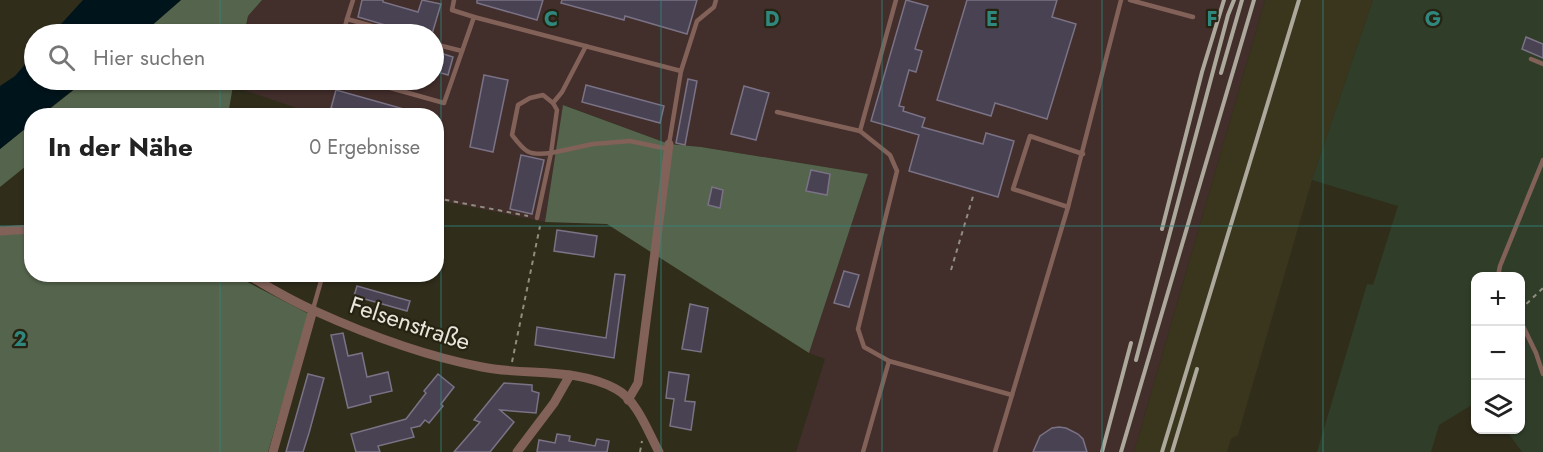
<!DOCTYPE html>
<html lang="de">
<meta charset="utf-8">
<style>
body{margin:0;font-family:Jost,sans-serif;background:#f6f6f6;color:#222}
.controls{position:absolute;right:18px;bottom:18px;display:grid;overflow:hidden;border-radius:12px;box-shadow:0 2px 4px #0004}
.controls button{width:54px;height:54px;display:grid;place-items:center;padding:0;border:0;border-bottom:2px solid #e0e0e0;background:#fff;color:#222;font:30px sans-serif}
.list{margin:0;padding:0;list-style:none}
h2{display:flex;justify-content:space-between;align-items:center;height:78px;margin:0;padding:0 24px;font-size:26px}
h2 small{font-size:20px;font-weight:400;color:#767676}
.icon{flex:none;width:33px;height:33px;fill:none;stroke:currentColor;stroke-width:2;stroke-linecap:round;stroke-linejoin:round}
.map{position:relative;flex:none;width:1543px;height:452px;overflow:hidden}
.search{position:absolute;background:#fff;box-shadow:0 2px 4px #0004;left:24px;top:24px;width:420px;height:66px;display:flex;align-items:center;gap:15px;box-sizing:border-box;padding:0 21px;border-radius:33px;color:#767676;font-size:22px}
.panel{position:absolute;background:#fff;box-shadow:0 2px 4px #0004;left:24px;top:108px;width:420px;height:174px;border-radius:24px}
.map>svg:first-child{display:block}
.industrial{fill:#422e2b}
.built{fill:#3a351d}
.green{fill:#303e29}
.forest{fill:#55654d}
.water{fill:#00141b}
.building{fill:#494253;stroke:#7a7285;stroke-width:1.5}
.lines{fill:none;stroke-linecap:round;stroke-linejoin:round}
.path{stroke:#918e80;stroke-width:2;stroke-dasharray:4.5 4.5;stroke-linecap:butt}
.lane{stroke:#826158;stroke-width:4.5}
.street{stroke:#826158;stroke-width:9}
.rail{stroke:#aca99c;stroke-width:4}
.grid{fill:none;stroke:#30877e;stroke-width:1.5;stroke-opacity:0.55}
.labels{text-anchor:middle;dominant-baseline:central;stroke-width:4.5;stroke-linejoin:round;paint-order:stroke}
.street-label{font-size:24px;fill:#e8e6db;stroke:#262312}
.grid-label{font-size:20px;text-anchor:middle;font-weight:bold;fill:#30877e;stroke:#262312;stroke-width:4.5;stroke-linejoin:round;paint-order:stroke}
</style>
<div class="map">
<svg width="1543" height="452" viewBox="0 0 1543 452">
<rect width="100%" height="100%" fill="#302d1b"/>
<path class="industrial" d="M262,0H1265L1134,452H796L825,359L809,353L868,174L701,147L669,144L564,105L545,222L437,200L436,116L317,115L232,86L234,80H434V34H244L248,16Z"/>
<path class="built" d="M1265,0H1373L1312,180L1238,435L1231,439L1227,452H1134Z"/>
<path class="green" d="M1373,0H1543V452H1522L1506,430H1520V276H1476L1475,403L1439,425L1431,452H1317L1367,284L1373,285L1398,206L1312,180Z"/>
<g class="forest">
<path d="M181,0H262L248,16L244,34H142Z"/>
<path d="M86,80H234L228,115L170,116L161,113L160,115H140L98,109L90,115L41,116Z"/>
<path d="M563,105L669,144L701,147L868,174L809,353L607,224L545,222Z"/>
<path d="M31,124V162L0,187V149Z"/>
<path d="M0,226L31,231L32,274L234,275L309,314L268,452H0Z"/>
</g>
<g class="water">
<path d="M83,0H181L142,34H52Z"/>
<path d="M34,54V80H86L41,115L32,116L31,124L0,149V86L15,76Z"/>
</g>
<g class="building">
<path d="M362,0H383V2L418,12L422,0L441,4L432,34L412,32L411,34H405L402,30L358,17Z"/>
<path d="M477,0H543L537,20L477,3Z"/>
<path d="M562,0H697L687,34L625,16L624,20L561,3Z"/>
<path d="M906,0L928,6L915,49L922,51L916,72L909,70L899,106L904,107L903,111L925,118L922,127L983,144L986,133L1014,141L998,197L909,171L919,135L871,121Z"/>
<path d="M967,0H1057L1052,17L1076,24L1047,119L995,103L991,116L937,100Z"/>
<path d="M1526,37L1543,44V58L1522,49Z"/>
<path d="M434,51L453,57L448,75L434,71Z"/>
<path d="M484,75L508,80L493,152L470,147Z"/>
<path d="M688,79L697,81L685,145L676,143Z"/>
<path d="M586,85L664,106L660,123L582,102Z"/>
<path d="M744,86L769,93L756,140L731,134Z"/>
<path d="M336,90L418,113L417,116H358L331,108Z"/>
<path d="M521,155L544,160L532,214L510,209Z"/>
<path d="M811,170L830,174L827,195L806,191Z"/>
<path d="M712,187L723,190L720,208L708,205Z"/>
<path d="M557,230L597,236L594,257L554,251Z"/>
<path d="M844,271L859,275L849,307L834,303Z"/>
<path d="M615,274L625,275L614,358L535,345L537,327L606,338Z"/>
<path d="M357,286L410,301L407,311L354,296Z"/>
<path d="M690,304L708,308L701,352L682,349Z"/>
<path d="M343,333L348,356L362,353L367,377L388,372L392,391L370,396L371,402L348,408L331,335Z"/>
<path d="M669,372L689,375L685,401L695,402L691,430L670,426L674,399L666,398Z"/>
<path d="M308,374L324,378L309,433L303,452H286Z"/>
<path d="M438,374L454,387L441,404L443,406L429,423L425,420L420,426L411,428L414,437L378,446L380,452H356L351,434L406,419L426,393L424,391Z"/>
<path d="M504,383L532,385V391L539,393L536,413L500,410L514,422L490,452H454L480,422L474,420Z"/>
<path d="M1059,427L1066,428L1078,434L1083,439L1087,452H1033L1040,436L1052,428Z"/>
<path d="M557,434L570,436L569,441L595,446L597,439L609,441L607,452H537L539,440L555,443Z"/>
</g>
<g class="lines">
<g class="path">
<path d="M436,198L528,216"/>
<path d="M951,270L974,193"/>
<path d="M1520,310L1543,288"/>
<path d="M512,362L540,226"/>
<path d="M640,452L642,441"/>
</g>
<g class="lane">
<path d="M454,0L452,10L474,17"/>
<path d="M1130,0L1193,17"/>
<path d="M347,19L353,0"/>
<path d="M343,34L347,19L401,34"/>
<path d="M434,44L462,51"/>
<path d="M1531,59L1543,64"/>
<path d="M681,71L697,21L714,7L716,0"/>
<path d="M362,80L444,103L474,17L681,71L669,144"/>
<path d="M543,95L553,103L557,110L551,153C528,156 525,152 512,135L518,105L530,98Z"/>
<path d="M553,103L562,92L586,46"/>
<path d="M777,112L860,131L890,155L897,171L858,329L864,347L889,361L1012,395"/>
<path d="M860,131L896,0"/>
<path d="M1068,207L1013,189L1030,136L1083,154"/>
<path d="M537,218L551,153L593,144L630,141L668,149"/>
<path d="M1498,276L1500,266L1543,160"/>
<path d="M313,309L323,274"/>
<path d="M1520,320L1536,353L1543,374"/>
<path d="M863,452L889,361"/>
<path d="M995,452L1068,207L1121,0"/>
</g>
<g class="street">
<path d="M0,231L32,229"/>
<path d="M246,274C269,287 291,301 315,311C368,335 425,356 482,367C526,376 576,367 616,389C637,400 648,432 659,452"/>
<path d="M628,400L638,383L669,144"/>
<path d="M273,452L313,310"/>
<path d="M517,452L554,403L570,375"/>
</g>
<g class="rail">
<path d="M1221,73L1242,0"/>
<path d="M1162,229L1202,72L1224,0"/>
<path d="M1136,360L1228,15L1234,0"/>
<path d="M1102,452L1131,343"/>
<path d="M1121,452L1254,0"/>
<path d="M1162,452L1299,0"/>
<path d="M1172,452L1197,369"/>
</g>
</g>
<path class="grid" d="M220,0V34M441,0V452M661,0V452M882,0V452M1102,0V452M1323,0V452M220,80V116M0,226H32M436,226H1543M220,274V452"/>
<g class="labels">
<g class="street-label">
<text transform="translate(410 323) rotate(18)">Felsenstraße</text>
</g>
</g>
<g class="grid-label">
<text x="551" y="26">C</text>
<text x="772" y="26">D</text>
<text x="992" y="26">E</text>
<text x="1212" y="26">F</text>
<text x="1433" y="26">G</text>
<text x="20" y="346">2</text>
</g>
</svg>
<div class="controls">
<button>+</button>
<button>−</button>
<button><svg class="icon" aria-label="layers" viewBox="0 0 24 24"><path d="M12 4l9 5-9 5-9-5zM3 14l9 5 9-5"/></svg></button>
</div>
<div class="search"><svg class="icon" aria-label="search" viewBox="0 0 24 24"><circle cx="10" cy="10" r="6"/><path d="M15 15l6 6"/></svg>Hier suchen</div>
<section class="panel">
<h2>In der Nähe<small>0 Ergebnisse</small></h2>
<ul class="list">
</ul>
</section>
</div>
